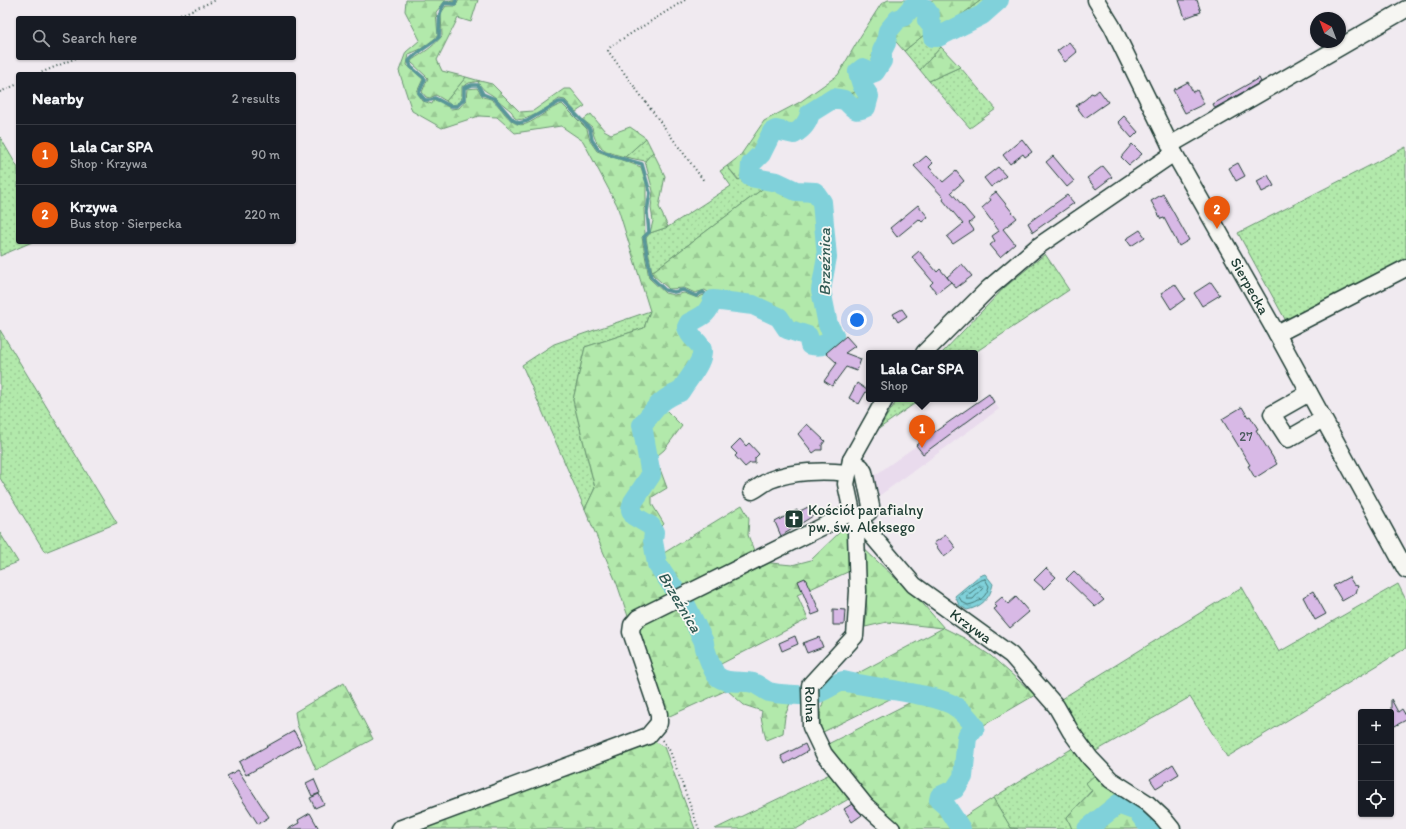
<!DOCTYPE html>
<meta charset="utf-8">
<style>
body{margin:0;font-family:Itim,sans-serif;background:#242831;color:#f1f3f6}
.controls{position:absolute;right:12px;bottom:12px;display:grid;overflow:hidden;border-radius:4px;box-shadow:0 1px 3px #0004}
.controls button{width:36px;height:36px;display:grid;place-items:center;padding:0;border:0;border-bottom:1px solid #363941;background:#171b24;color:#f1f3f6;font:20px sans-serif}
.compass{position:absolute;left:1310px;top:12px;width:36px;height:36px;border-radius:50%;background:#171b24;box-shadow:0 1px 3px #0004;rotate:318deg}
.you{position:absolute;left:857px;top:320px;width:14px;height:14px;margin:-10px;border:3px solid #fff;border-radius:50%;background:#1a73e8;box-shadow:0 0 0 6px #1a73e833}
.badge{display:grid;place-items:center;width:26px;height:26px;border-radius:50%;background:#ea580c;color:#fff;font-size:13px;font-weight:700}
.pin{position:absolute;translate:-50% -33px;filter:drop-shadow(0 1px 2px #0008)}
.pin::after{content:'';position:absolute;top:21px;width:14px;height:12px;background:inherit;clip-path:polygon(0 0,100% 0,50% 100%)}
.popup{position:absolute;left:866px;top:350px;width:112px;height:52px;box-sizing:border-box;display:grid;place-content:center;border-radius:4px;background:#171b24;filter:drop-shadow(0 1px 3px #0005);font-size:13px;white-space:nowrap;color:#9ea1a6}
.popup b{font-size:15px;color:#f1f3f6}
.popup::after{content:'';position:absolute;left:50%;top:100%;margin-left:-8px;border:8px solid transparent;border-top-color:#171b24}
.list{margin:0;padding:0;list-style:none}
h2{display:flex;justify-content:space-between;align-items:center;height:52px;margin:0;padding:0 16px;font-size:17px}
h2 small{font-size:13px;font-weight:400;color:#9ea1a6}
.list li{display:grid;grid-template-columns:26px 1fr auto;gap:12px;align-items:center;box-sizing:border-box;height:60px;padding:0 16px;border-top:1px solid #363941}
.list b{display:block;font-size:15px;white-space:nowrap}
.list p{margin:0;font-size:13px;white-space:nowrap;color:#9ea1a6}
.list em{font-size:13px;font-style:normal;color:#9ea1a6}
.icon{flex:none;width:22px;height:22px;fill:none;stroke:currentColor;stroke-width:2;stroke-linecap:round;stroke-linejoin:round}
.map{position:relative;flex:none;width:1406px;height:829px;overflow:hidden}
.search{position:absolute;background:#171b24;box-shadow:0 1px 3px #0004;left:16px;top:16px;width:280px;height:44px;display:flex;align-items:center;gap:10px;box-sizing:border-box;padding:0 14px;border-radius:4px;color:#9ea1a6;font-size:15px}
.panel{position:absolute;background:#171b24;box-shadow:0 1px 3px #0004;left:16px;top:72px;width:280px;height:172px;border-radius:4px}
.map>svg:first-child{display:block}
.built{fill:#e9dbed}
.grass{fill:url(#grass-dots);stroke:#689370}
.forest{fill:url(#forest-firs);stroke:#689370}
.water{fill:url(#water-ripples);stroke:#599698}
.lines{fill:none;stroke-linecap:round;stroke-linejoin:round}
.shore{stroke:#467876;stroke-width:1}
.stream{stroke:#599698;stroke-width:3.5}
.river{stroke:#80d1da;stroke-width:20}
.building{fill:#d8b9e6;stroke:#1f3d34}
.minor-casing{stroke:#1f3d34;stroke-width:19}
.path{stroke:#1f3d34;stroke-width:2;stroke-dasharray:1 3;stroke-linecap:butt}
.minor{stroke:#f6f6f2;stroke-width:16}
.labels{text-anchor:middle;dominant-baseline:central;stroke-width:3.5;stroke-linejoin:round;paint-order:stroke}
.number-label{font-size:13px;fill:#4d5c60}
.street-label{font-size:15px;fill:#1f3d34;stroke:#f6f6f2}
.poi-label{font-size:15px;fill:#1f3d34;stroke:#f6f6f2;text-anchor:start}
.water-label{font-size:16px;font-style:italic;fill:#325b55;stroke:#f6f6f2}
</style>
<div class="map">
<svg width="1406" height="829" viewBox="0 0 1406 829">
<defs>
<pattern id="grass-dots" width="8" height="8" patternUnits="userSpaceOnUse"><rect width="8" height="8" fill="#b2e9ab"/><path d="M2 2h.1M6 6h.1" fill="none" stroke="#99c994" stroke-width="1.8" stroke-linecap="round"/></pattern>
<pattern id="forest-firs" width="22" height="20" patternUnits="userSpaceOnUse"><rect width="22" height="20" fill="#b2e9ab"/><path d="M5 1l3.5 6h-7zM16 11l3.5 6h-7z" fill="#99c994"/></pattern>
<pattern id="water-ripples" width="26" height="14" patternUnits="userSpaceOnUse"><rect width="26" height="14" fill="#80d1da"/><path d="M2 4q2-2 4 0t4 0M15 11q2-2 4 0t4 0" fill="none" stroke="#6eb4bc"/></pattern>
</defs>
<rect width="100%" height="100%" fill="#f0eaf0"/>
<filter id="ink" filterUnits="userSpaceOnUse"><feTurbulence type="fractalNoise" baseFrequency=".025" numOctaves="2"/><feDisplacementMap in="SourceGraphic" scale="8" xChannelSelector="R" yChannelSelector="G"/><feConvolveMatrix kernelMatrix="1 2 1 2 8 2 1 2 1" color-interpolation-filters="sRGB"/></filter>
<g filter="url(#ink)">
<path class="built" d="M989,394L999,409L876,498L871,478Z"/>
<g class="grass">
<path d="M981,0H994L978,14L935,35Z"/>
<path d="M930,30V38L935,40L941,47L920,70L904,51Z"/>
<path d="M960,67L996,109L970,128L929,81Z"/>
<path d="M466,77L480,81L469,83L462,87V98L457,104L451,105L446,101Z"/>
<path d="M860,88L867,97L864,106L860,108L853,107L845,99Z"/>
<path d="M0,137L18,168V242H32L0,256Z"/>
<path d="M646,138L653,152L645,161L625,157Z"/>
<path d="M1406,147V261L1286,321L1238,233Z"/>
<path d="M727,166L738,180L746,175L748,181L769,184L652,272L646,238L650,233L668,227L731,186L720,171Z"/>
<path d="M1045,254L1069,290L974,353H942L1004,288Z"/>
<path d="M650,311L644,328L585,347L573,400L595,488L585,509L522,365L554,344Z"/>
<path d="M0,330L117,523L45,552L0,478Z"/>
<path d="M898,399H921L880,428L886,417Z"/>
<path d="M0,533L18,562L0,569Z"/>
<path d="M1398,584L1406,600V648L1227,757L1190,697L1091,754L1070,723L1061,699L1242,587L1279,652Z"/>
<path d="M1076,746L1098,772L1092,790L1067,817L1072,829L1011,828L993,798Z"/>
<path d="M834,772L854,796L796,829H715Z"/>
</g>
<g class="forest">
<path d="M406,0H454V2L445,1L436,12L438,36L421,49L409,54L407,65L423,79L417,92L423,101L432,104L434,100L441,102L451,109L459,108L466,100L467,89L477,88L483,97C486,98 490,98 492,100C503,107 510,129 526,124C539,119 549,108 562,104L587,129L590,141L597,151L641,167L646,183V206L644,208L645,234L642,237L649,278L665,293L674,295L684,293L698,298L703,295L708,299L701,314L684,324L687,338L696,343L700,349C698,365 686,377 679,391L659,394V399L638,424L646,452L649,475L639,487L635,495L626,506L625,516L649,528L653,533C650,542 653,550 652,560C673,591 706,640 712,677L727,685L729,683C743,689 752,682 766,695H777L792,698L785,716L783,733L766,740L761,717L762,711L744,705L727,690L663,719L617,584L585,509L595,488L573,400L585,347L644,328L650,311L617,205L583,141L561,126L515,133L497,117L479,116L442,128L412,111L399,71L406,52L420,40L405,11Z"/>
<path d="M458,0H478L471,22L458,18L437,60L442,71L466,77L446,101L436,95L430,98L426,97L422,92L428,78L411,62L412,60C424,52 431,49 442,36L441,13L446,6H456Z"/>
<path d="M888,0H981L935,35L934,26L929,19L931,14L927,7L913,3C895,22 878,31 880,60L871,72L863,66L857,68L856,73L860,88L845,99L834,96C827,100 814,104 809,111C804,118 803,130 791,131C785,131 779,128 772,129L757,155L749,163L746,175L739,180L727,166L740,156L764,121L800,102L838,75L860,37L881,4Z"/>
<path d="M913,9L924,10L927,15L924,19L930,30L904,51L890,35C891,23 900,23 907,17C909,15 911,12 913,9Z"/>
<path d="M941,47L960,67L929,81L920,70Z"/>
<path d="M480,81L492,84L520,112L533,111L564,89H571L585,106L576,112L565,100L559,99C552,105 523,125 515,118C513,116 513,114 512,112C508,108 502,104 498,100C489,91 485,94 478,82Z"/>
<path d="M591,114L604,130L611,134L630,127L646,138L625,157C605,152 595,148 592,127L583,120Z"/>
<path d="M653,152L665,176L659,207L668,227L650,233L653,221L651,208L653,191L645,161Z"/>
<path d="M769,184L777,185L795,194L813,193L819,201L825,257L823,279L819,292L826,323L831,332L830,338L820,345L812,343C809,331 799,330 788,327L787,321L780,315L752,301L739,302L728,300L715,297L705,290L695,293L684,288L669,289L653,275L652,272Z"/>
<path d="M662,406L682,426L664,450L652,460L645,424Z"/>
<path d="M654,469H660L667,488L652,497V504L664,524L657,531L652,524L635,513C632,499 646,486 654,476Z"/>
<path d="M742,505L749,518L748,535L756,556L771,563L792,565L811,560L841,531L846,520L850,546L852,570L797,595L808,619L717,666L709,653L708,643L692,603L661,567L659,556Z"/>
<path d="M861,546L924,605L944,628L964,638L991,656L1035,695L979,728L975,721L956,704L927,694L847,679L943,628L887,622L865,627L867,609Z"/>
<path d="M344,683L373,739L316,770L297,725L295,712Z"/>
<path d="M841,685L862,691L865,689L896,696L821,733C819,712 820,694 841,685Z"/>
<path d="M919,698L955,708L972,728C954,743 967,759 959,777C954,788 939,791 936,800C947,809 949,822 957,829H900L860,793L826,745Z"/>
<path d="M652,740L664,747L695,829H411Z"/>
<path d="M1098,772L1167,829H1155L1136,808L1117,800C1104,812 1091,829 1072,829L1067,817L1092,791L1086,783Z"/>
<path d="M993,798L1011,828L1018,829H965L959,820Z"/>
<path d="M1119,808L1135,813L1148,829H1093Z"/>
</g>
<path class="water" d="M985,574L993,584C990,599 981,607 967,610L959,605L955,596L979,576Z"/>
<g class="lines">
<g class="shore">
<path d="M985,579L989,586C987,596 979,603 968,605L962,602L959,597C964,590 977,580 985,579Z"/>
<path d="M980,586L983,588L973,599H967V596Z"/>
</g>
<path class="stream" d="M456,0L455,4L445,3C437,13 440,24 439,37C431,45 415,53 409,61L411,67L425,79L419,93L425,100H431L435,98L450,106H457L464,99V88L472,85H478L483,94L495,99L513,120L519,123L527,121L559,102H564L590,129L592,140L598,149L613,156L642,164L650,193L647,212L649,232L644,237L651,277L665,290L674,292L683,290L696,296L703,292L713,300"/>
<g class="river">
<path d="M961,829L946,806L939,800L940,796L955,789L963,777L967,737L975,727C970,720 964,712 956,707C936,693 870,688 843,681C833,684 823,693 812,695C805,696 776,694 769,692C764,690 759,685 753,683C742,680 727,685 717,676C713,672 704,648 704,642L687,607L657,564L653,541L654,532L651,526L634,516L631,510L633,502L651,475L642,425C655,409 660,399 680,392C686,381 707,359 701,347C696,339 690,338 687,327L689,323C701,316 707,316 713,300L753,305L779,317L787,329L808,336L810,345C822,347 827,345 834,335L828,325L821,290L827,257L822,202L815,192L796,191L777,182L750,177L751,164L761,154L772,132L776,130L794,134C803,129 808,123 810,113L834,98C837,99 841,99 844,100C854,106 852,114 866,107L869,96L862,85L858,72L863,68L867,75L875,72L882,61V51L886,43L888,31L898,19L903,17L913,6L925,8L930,15L927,20L932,26L933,37H938L982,15L999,0"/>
<path d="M1087,829L1118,804L1137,811L1151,829"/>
</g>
</g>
<g class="building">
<path d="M1179,0H1197L1201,12L1185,18Z"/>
<path d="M1069,42L1077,52L1065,62L1057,51Z"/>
<path d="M1259,78L1261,82L1215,108L1213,104Z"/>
<path d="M1188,82L1193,92L1197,90L1204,104L1185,113L1173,90Z"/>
<path d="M1099,90L1108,102L1085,118L1076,106L1087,98L1091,93L1094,94Z"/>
<path d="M1124,116L1138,132L1132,138L1118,122Z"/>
<path d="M1022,139L1032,152L1025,157L1023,154L1010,164L1003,155Z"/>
<path d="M1132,144L1142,154L1129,165L1121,157Z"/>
<path d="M926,156L933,163L929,167L943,182L956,171L964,181L951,192L974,219L969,223L974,230L953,244L947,237L963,224L943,200L944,198L914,166Z"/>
<path d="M1053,156L1074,181L1067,187L1046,162Z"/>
<path d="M1238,163L1245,176L1236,181L1229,168Z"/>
<path d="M1103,166L1112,177L1096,189L1087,178Z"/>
<path d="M998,167L1006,176L991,187L984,178Z"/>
<path d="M1268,175L1274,186L1262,192L1257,181Z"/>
<path d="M996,192L1017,218L1003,229L1015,244L1000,257L990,245L995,241L992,236L999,231L982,208L991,200L989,197Z"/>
<path d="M1163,194L1189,240L1179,246L1164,218L1161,219L1151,201Z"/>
<path d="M1067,195L1074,203L1033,232L1028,223Z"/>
<path d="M918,205L928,217L922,222L919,219L897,237L890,228Z"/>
<path d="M1140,230L1145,237L1131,246L1126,239Z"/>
<path d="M919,251L937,272L940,269L951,282L937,293L930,285L933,282L912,257Z"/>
<path d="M962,264L972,276L956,288L947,277Z"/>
<path d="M1211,282L1220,295L1202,306L1194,293Z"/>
<path d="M1175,284L1185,299L1171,309L1161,293Z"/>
<path d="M902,309L907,316L898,322L893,314Z"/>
<path d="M846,336L855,346L845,353L861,359L857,371L846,367L832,386L824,381L837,363L826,353Z"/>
<path d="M857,383L867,390L859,404L849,398Z"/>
<path d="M989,394L994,402L923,454L916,445Z"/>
<path d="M1242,407L1248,417L1250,416L1258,429L1256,430L1277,464L1255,478L1248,466L1250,465L1222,419Z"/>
<path d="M807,424L825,441L822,445V450H817L813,453L798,434Z"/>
<path d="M740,439L746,446L749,443L759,454L755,458V463H750L745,467L735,456L737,454L731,448Z"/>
<path d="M808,507L813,516L781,536L775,522L797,510L798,512Z"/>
<path d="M946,535L956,548L944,557L934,543Z"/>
<path d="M1046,568L1056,577L1044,589L1034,580Z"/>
<path d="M1074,571L1104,600L1095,607L1066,579Z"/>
<path d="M1349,577L1354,585L1358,586L1356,593L1342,601L1333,586Z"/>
<path d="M805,578L820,612L812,615L798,581Z"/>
<path d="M1313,591L1326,614L1315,620L1303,597Z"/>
<path d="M1002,597L1008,604L1016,597L1029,612L1010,628L994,609L997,607L994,604Z"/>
<path d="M833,609L845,610L844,625H833Z"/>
<path d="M795,636L798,644L782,651L779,643Z"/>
<path d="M819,637L823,647L807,653L803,643Z"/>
<path d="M1391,699L1398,712L1402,709L1406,716V720L1391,728Z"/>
<path d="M294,731L301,744L246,775L239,762Z"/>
<path d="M805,744L808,751L785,764L781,756Z"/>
<path d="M1173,764L1179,774L1156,788L1150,779Z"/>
<path d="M238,770L269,817L258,824L227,776Z"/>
<path d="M314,779L320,793L312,796L306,783Z"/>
<path d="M319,794L324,804L315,808L310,798Z"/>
<path d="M852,804L862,815L852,822L844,809Z"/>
<path d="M310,813L319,829H288L299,823L298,820Z"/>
</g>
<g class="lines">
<g class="minor-casing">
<g id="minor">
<path id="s1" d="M1096,0L1112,26L1174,153L1277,334L1406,570"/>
<path d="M1170,145L1406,9"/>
<path d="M1277,334L1406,268"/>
<path d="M924,353L989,288L1037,247L1174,153"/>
<path d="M1309,393L1272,414L1288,439L1323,419"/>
<path id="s2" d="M885,399L851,460L846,484L852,512L914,585L1011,655L1056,706L1071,732L1090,758L1111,780L1147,803L1163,818L1172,829"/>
<path id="s3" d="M851,460L861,467L864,472L871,506L869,512L857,519L856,534L858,591L855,636L810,685L811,727L824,754L865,805L892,829"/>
<path d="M752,491C758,488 764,483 770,480C793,471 823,470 847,473"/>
<path d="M399,829L648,736L659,723V714L631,632L632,625L638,618L852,512"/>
</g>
</g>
<g class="path">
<path d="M685,0L611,46L608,51L704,181"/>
<path d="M173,18L216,0"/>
<path d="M38,74L76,58"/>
<path d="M0,92L18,84"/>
<path d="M662,740L670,751L699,829"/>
</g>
<use href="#minor" class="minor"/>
</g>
</g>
<defs>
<g id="church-square" transform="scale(1)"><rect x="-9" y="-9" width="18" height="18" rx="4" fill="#1f3d34" stroke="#f6f6f2"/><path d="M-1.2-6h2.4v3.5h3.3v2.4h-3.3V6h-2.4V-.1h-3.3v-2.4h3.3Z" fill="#fff"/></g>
</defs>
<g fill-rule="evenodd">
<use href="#church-square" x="794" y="519"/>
</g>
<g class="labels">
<g class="number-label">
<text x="1246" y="436">27</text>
</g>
<g class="street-label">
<text stroke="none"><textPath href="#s1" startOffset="325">Sierpecka</textPath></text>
<text stroke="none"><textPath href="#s2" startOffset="289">Krzywa</textPath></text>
<text stroke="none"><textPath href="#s3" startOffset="276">Rolna</textPath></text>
</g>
<g class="poi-label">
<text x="808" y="510">Kościół parafialny<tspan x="808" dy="17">pw. św. Aleksego</tspan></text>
</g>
<g class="water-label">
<text transform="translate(824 262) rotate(-90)">Brzeźnica</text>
<text transform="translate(680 602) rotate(59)">Brzeźnica</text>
</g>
</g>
</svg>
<div class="controls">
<button>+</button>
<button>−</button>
<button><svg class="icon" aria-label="locate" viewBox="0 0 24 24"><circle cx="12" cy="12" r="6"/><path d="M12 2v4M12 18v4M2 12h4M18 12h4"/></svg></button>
</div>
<svg class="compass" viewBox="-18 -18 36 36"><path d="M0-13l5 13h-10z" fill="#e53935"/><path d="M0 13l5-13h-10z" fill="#9ea1a6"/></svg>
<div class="you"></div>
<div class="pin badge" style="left:922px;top:448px">1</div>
<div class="popup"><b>Lala Car SPA</b>Shop</div>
<div class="pin badge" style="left:1217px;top:229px">2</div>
<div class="search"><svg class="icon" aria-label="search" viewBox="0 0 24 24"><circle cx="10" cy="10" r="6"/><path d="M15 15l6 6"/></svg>Search here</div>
<section class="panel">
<h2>Nearby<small>2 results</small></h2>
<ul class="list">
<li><span class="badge">1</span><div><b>Lala Car SPA</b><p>Shop · Krzywa</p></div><em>90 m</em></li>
<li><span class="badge">2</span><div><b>Krzywa</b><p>Bus stop · Sierpecka</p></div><em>220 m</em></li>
</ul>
</section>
</div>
